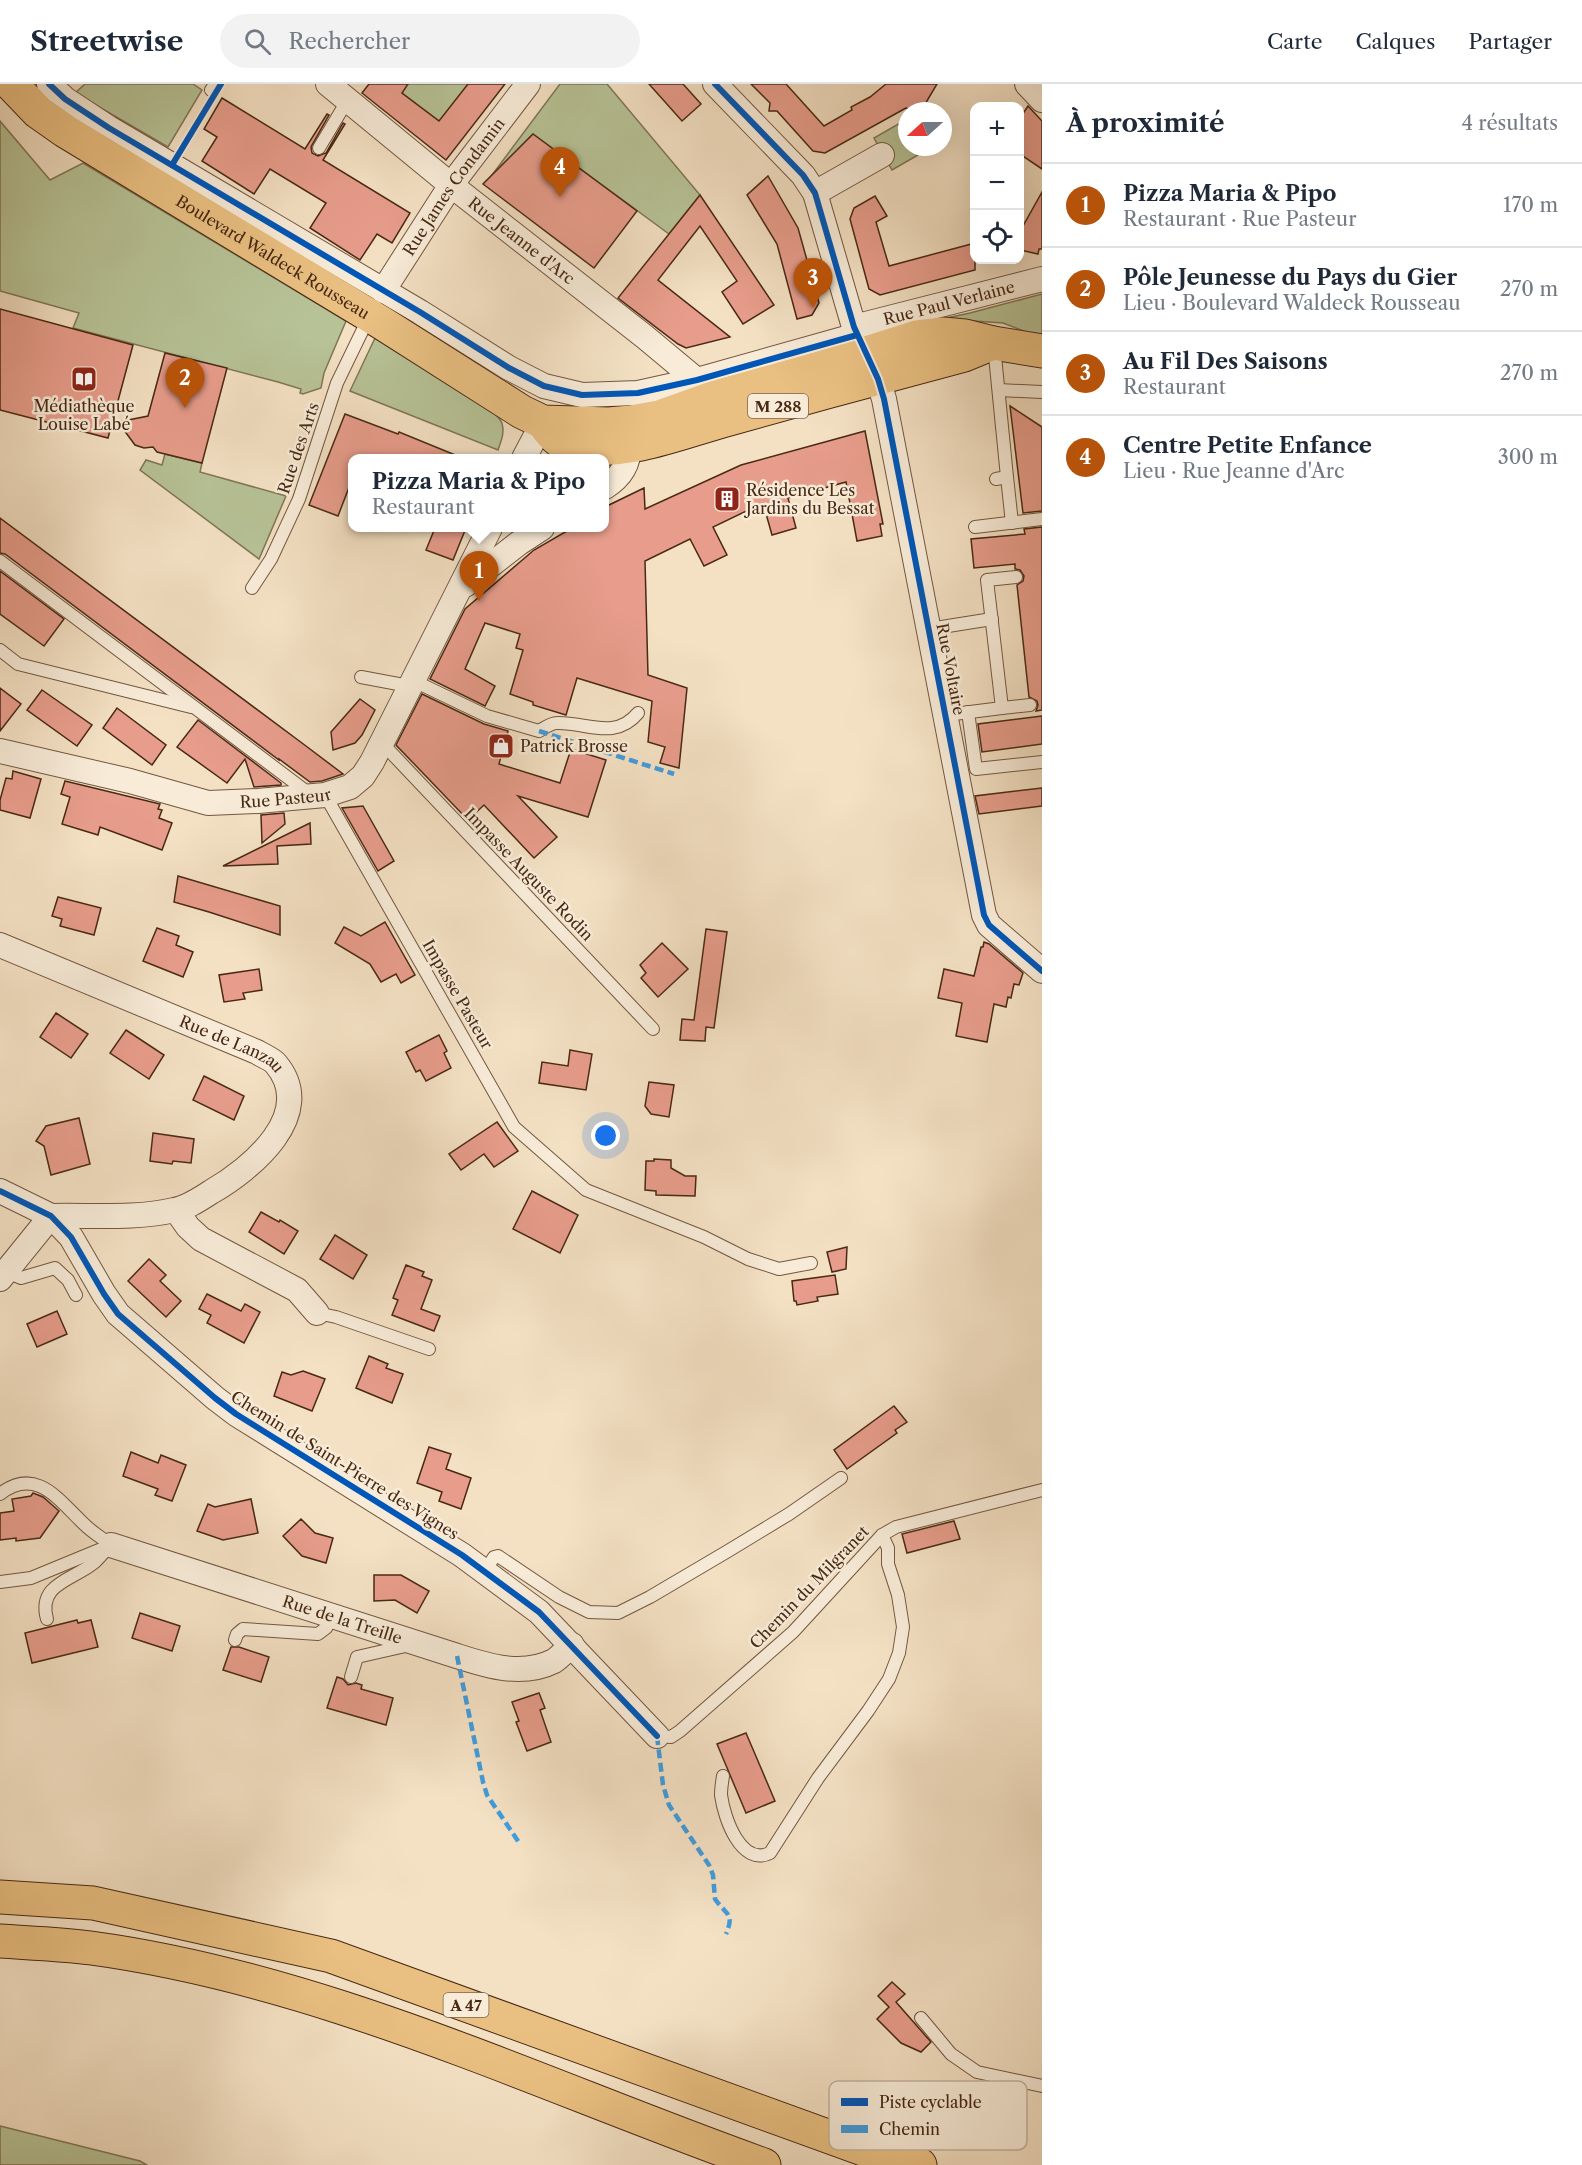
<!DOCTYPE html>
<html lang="fr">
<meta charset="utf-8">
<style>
body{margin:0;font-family:"Libre Caslon Text",serif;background:#f2f2f3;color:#1f2937}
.controls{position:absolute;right:18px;top:18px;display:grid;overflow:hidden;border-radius:12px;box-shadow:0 6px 24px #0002}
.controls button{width:54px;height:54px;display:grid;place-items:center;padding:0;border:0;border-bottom:2px solid #e0e1e3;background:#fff;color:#1f2937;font:30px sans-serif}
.compass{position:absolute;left:898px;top:18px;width:54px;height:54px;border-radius:50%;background:#fff;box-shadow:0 6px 24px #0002;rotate:249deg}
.you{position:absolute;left:606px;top:1052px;width:21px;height:21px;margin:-15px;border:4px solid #fff;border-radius:50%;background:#1a73e8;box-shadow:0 0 0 9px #1a73e833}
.badge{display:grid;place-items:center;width:39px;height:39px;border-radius:50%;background:#b45309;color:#fff;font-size:20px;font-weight:700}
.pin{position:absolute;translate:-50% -50px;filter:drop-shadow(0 2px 3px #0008)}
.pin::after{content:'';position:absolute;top:32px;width:21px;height:18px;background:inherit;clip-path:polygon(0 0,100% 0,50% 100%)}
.popup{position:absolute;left:348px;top:370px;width:261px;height:78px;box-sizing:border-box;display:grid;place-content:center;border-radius:12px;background:#fff;filter:drop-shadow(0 2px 4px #0005);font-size:20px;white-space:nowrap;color:#747a83}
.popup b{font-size:22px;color:#1f2937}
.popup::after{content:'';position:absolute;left:50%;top:100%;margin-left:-12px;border:12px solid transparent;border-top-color:#fff}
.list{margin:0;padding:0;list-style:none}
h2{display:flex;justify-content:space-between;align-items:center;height:78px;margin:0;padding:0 24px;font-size:26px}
h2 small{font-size:20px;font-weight:400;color:#747a83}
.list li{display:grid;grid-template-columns:39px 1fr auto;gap:18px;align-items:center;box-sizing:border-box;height:84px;padding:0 24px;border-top:2px solid #e0e1e3}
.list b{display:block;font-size:22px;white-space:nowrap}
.list p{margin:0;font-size:20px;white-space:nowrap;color:#747a83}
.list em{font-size:20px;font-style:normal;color:#747a83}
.icon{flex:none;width:33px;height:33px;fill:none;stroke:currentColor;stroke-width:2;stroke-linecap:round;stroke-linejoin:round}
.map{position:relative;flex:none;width:1042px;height:2081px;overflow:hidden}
header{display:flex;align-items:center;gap:36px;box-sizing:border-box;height:84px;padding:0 30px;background:#fff;border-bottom:2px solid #e0e1e3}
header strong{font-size:28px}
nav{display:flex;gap:33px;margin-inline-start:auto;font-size:21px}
.search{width:420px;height:54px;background:#f2f2f3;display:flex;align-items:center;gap:15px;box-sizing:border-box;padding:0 21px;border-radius:33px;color:#747a83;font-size:22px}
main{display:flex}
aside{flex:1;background:#fff}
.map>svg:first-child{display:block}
.green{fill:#b7c397;stroke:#807656;stroke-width:1.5}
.building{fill:#e89d8c;stroke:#482914;stroke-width:1.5}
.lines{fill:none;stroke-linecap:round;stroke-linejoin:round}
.service-casing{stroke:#735740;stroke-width:14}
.minor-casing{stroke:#735740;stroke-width:26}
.primary-casing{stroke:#482914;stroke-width:35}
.motorway-casing{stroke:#482914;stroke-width:35}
.service{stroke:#f8ecd9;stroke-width:12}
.minor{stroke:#f8ecd9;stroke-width:24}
.primary{stroke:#eac082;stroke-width:33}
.motorway{stroke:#eac082;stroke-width:33}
.quiet{stroke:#409cde;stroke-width:4.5;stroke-dasharray:9 4.5;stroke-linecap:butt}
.cycleway-casing{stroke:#f8ecd9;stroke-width:10}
.cycleway{stroke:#0057b8;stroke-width:6}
.labels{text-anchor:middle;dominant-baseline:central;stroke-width:5;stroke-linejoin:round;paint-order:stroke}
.shield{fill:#f8ecd9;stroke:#7d644f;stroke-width:1.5}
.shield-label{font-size:15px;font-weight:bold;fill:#482914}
.street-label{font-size:16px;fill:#482914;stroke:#f8ecd9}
.poi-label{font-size:16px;fill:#482914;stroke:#f8ecd9;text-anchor:start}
.key{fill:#f8ecd9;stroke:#c3b29e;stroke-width:1.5}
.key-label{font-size:16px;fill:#482914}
</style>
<header>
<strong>Streetwise</strong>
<div class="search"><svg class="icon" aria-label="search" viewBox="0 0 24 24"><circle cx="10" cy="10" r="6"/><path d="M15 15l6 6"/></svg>Rechercher</div>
<nav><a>Carte</a><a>Calques</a><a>Partager</a></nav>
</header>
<main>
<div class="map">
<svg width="1042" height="2081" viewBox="0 0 1042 2081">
<rect width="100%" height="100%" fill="#f4e1c4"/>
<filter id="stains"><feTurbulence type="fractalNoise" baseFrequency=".00333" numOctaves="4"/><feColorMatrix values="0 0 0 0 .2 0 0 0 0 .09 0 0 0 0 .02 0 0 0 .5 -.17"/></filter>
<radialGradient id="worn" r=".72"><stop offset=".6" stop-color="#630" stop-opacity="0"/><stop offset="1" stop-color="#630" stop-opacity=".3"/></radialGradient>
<g class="green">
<path d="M85,0H193L202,6L168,63L75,9Z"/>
<path d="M400,0H468L446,42L403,10Z"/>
<path d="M560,0H607L700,111L669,150L533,50L489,95Z"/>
<path d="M907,35V63H932L892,86L874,54Z"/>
<path d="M0,37L50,96L83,79L346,237L324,289L321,304L303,310L300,309L301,305L278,298L73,244L79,229L0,207Z"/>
<path d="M1042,210V254L1003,239L974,237L923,239L970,229Z"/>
<path d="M375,254C399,268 493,318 502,339C505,349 501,357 498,366L350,307Z"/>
<path d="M165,370L202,379L200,388L286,412L259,475L140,386L146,376L162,381Z"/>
<path d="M0,2042L140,2077L147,2081H0Z"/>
</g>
<g class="building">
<path d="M369,0H408L402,9L439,37L468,0H505L446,76L362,9Z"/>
<path d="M649,0H683L701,20L682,37Z"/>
<path d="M751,0H786L824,42L852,26L851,23L870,13L886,0H937L921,27H910L906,24L825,69L813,67L777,27H769L770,19Z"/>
<path d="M222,14L305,65L327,30L329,31L311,63L312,69L318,72L326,69L343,39L345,40L323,76L410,129L392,159L377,150L360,176L310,144L326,119L270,85L254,110L202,77L217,53L204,45Z"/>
<path d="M1028,22L1042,37V85L1020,70V34Z"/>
<path d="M533,50L637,127L594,184L483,100Z"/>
<path d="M768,92L798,144L819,219L812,231L797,235L777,160L747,111Z"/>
<path d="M1042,108V165H1039L1038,170L1020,166V154L1023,142Z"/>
<path d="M700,111L774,221L743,240L722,208L737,197L700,142L658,196L730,253L686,264L678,260L618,214Z"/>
<path d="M875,112L887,132L876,138L889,182L975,159V186L880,211L869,205L850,135L854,124Z"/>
<path d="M0,225L133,261L108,354L0,326Z"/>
<path d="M165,269L227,284L202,379L157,368L153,363L144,364L135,361L118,338L148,332Z"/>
<path d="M1010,322L1042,343V427L1023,429Z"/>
<path d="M345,330L398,350L399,348L465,375H353V393L338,432L309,421Z"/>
<path d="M865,347L883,440H880L882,452L857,457L846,398L788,414L796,444L772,451L763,419L713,443L727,471L704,482L690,455L645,477L648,591L687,604L679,684L660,679L665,663L648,658L652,617L577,594L566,631L533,621V618L510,610L523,566L516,564L520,550L485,539L465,585L495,602L485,622L430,595L465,525L534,466L572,444H605V424L609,421L644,404L645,425L741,381Z"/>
<path d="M0,434L306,662L343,690L322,697L310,698L279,675V676L5,470L0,469Z"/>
<path d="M1042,443V626L1036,627L1038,621L1037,617L1029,613L1017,501L1023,497L1024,492L1020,486L1015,485V480L974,484L971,455L1025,450L1024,445Z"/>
<path d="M435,444H466L453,476L426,466Z"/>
<path d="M0,487L64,535L44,562L0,530Z"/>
<path d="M0,604L21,620L0,647Z"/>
<path d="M42,606L92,641L77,662L27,626Z"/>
<path d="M422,610L484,640L508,647L499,680L560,699L571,665L606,676L588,733L518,712L557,753L534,774L484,721L468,736L396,661Z"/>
<path d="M360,615L375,626L362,651L355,659L333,666L331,648Z"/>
<path d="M117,624L166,661L152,681L103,644Z"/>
<path d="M1042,632V660L982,668L978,640Z"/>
<path d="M198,636L281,699V701L254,703L245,675L227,699L177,663Z"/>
<path d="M13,687L41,695L30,734L0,726V716L6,694L12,695Z"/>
<path d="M65,697L160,720L158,725L162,726L159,734L172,739L162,766L100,743L98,751L62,740L70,713L61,710Z"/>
<path d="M1042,704V722L979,730L975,712Z"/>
<path d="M363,722L394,777L378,787L342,724Z"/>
<path d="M284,729L285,740L262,759L261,731Z"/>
<path d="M310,739L311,760L277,762L278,780L223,782Z"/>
<path d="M178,792L280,822V851L209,828L174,818Z"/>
<path d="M58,813L101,824L94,851L60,842L62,835L52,832Z"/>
<path d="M385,838L415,891L401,899L396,890L381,898L370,880L335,859L344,843L361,852Z"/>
<path d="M157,844L179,852L176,861L193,868L183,893L143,877Z"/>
<path d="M706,845L727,848L714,944L706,943L705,957L680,956L682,935L694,936Z"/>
<path d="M984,858L989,860L1023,889L1019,901L1014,900L1011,914L1008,913L1006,923L994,920L987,958L956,952L962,919L938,914L944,885L974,892L981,863H983Z"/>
<path d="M662,859L688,885L658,913L641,894L646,889L640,881Z"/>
<path d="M259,885L262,906L243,909L245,915L224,918L219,891Z"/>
<path d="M56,929L88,950L71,974L40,953Z"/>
<path d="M126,946L164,971L149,995L110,969Z"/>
<path d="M439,951L447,967L444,969L451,984L426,997L420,986L416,988L406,968Z"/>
<path d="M570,966L592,970L586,1006L539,999L542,978L568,982Z"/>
<path d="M204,992L244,1012L234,1036L193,1016Z"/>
<path d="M649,998L674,1001L669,1033L651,1030L645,1022Z"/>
<path d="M79,1034L90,1080L51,1091L44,1062L36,1057L46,1042Z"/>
<path d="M497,1038L518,1067L494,1083L484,1070L461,1086L449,1070Z"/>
<path d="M153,1049L194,1055L191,1079L173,1077L172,1080L150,1077Z"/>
<path d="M654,1075L671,1076V1084L685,1092H696L695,1112L656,1111V1107L645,1106L646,1077H654Z"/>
<path d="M532,1107L578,1131L560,1169L513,1145Z"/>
<path d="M261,1128L279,1138L280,1136L298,1147L284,1170L249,1148Z"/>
<path d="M335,1151L367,1171L353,1195L320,1175Z"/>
<path d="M847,1163L846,1185L832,1188L827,1168Z"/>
<path d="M149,1175L166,1191L160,1197L181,1217L166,1233L128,1197Z"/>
<path d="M406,1181L424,1188L422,1192L432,1196L421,1225L440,1232L434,1247L392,1231L398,1216L393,1214Z"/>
<path d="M835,1191L838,1210L817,1213L818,1217L797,1221L796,1217H794L792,1197Z"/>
<path d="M207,1210L241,1227L245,1220L260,1228L244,1259L207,1239L211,1231L199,1225Z"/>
<path d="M57,1227L67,1250L37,1263L27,1240Z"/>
<path d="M369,1272L388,1280L386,1284L403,1290L392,1319L356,1304Z"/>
<path d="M303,1287L325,1295L312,1327L274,1312L282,1288L291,1291Z"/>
<path d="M894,1322L907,1338L895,1346L897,1349L847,1385L834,1366Z"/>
<path d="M429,1363L451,1370L446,1385L471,1394L461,1425L439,1417L442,1408L417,1399Z"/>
<path d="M131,1368L158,1379L161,1371L186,1381L172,1417L155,1411L158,1405L123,1392Z"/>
<path d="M33,1409L43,1413L59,1427L40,1454L16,1457V1454L0,1456V1429L14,1427L12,1415L31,1412Z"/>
<path d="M251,1415L258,1449L223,1456L197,1447L208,1420L215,1423Z"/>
<path d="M301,1435L315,1449L333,1454L326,1479L302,1472L283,1452Z"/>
<path d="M954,1437L960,1455L907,1469L902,1450Z"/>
<path d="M374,1491H401L429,1507L417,1529L395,1516L374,1517Z"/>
<path d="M140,1529L180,1542L172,1567L132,1554Z"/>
<path d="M77,1536L78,1539L91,1536L98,1563L32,1579L25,1549Z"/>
<path d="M231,1563H239L269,1573L261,1598L223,1586Z"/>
<path d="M337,1593L343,1595L348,1601L356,1599L362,1601L361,1605L393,1614L386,1641L327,1624Z"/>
<path d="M539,1609L545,1624L540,1626L551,1658L527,1667L516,1638L519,1637L512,1618Z"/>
<path d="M746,1649L775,1717L746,1729L717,1660Z"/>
<path d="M892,1898L905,1910L896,1918L931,1958L921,1968L901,1959L877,1935L889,1923L878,1912Z"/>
</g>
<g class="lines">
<g class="service-casing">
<g id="service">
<path d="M211,6L215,0"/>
<path d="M319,64L347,17"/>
<path d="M994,262L1007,393L996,395"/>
<path d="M999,306L1042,308"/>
<path d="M1007,393L1012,439"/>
<path d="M975,443L1042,435"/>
<path d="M0,477L311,711"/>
<path d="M252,504L271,475L299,415L337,299L369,233"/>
<path d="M929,545L992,535"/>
<path d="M0,566L18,580L191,623"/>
<path d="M361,593L409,602"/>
<path d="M412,596L487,632L539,647C544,644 551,639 557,639C586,638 615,657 638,629"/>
<path d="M1002,624L1030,621"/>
<path d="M968,628L976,685L1042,678"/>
<path d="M946,631L1002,624L987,496L1016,493"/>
<path d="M381,658L653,945"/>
<path d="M325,711L514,1043L586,1106L704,1153L748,1175L779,1185L811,1179"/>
<path d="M7,1188L21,1194L55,1184L68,1196L76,1211"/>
<path d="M317,1229L336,1233L429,1265"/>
<path d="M0,1410C37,1381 60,1418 85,1441C92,1448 102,1454 111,1461"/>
<path d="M485,1487L494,1473L498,1472L559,1513L589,1528L618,1529L650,1513L728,1467L789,1430L841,1394"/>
<path d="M0,1498L31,1494L111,1461"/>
<path d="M47,1535C37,1499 74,1496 95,1478C99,1474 104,1468 108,1464"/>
<path d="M235,1556L237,1550L243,1545L318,1550L326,1544L333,1532"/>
<path d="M351,1593L357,1573L410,1561"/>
<path d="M657,1652L671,1653L680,1647L793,1548L882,1451L896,1443L1042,1406"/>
<path d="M723,1692C722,1698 721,1705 721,1711C724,1734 741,1783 770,1769L818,1694L868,1627L889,1595L899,1569L903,1543L898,1511L888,1480V1464L882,1451"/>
<path d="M921,1934L951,1970L977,1988L1042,2002"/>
</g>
</g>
<g class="minor-casing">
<g id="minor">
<path d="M49,0L65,15L109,44L420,228L509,284L544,302L582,311L638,309L697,296L857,251"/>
<path id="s1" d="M328,0L451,101L645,253L705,303"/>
<path d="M715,0L803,91L815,109L854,243L878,295L884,315L984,831L989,841L1042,887"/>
<path d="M1027,0L1042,16"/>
<path d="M815,109L882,71"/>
<path id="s2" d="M383,207L451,101L528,0"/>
<path id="s3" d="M854,243L1042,195"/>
<path d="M524,374L543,338"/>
<path d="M605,403C621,393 629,381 629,362"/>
<path d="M465,501L519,459L542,444"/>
<path id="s4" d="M0,667L130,697L208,719L258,717L325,711L350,703L363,692L372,678L490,444"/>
<path id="s5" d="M0,861L257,968C263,972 272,975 276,980C318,1030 251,1085 211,1108C200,1115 187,1124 174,1126C138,1135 89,1131 51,1132L0,1195"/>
<path d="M0,1107L51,1132L71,1153L104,1210L118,1230L215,1314L236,1330L462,1471L539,1528L657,1652"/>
<path d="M176,1126L188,1143L201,1155L297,1206L317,1229"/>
<path id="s6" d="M111,1461L457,1572C488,1582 522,1593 554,1577C560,1573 566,1566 572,1561"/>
</g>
</g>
<g class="primary-casing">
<g id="primary">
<path id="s7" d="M11,0L38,28L65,47L382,239L522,328L543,338L609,340L631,338L659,333L715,313L816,285L917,253L943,250L965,252L993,259L1042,267"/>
<path d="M543,338C553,354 563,363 582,364C637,368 678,349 729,335C807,313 886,292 964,271L993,259"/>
</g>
</g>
<g class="motorway-casing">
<g id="motorway">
<path d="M0,1813L93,1819L331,1872L874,2069L920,2081"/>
<path d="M0,1857C30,1859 61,1860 91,1864C326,1896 542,2002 764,2081"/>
</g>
</g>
<use href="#service" class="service"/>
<use href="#minor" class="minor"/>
<use href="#primary" class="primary"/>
<use href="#motorway" class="motorway"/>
<g class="quiet">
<path d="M539,647L674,690"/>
<path d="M457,1572L483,1698L487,1711L520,1760"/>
<path d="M657,1652L663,1701L669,1721L709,1781L713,1791L715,1815C726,1831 735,1829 726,1850"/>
</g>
<g class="cycleway-casing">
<g id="cycleway">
<path d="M49,0L65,15L109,44L420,228L509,284L544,302L582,311L638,309L697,296L857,251"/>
<path d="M715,0L803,91L815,109L854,243L878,295L884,315L984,831L989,841L1042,887"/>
<path d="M172,81L221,0"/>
<path d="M0,1107L51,1132L71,1153L104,1210L118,1230L215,1314L236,1330L462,1471L539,1528L657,1652"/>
</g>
</g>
<use href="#cycleway" class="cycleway"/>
</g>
<defs>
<g id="library-square" transform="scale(1.35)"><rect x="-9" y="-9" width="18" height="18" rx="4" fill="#8f2418" stroke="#f8ecd9"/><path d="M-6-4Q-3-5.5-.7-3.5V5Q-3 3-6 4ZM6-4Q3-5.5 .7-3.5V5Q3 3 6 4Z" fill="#fff"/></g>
<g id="building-square" transform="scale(1.35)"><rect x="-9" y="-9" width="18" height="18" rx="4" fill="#8f2418" stroke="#f8ecd9"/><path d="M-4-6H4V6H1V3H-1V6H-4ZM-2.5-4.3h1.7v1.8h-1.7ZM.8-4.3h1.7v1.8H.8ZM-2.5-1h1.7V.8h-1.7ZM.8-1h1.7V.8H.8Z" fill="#fff"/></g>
<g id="shop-square" transform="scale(1.35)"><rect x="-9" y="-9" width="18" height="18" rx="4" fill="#8f2418" stroke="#f8ecd9"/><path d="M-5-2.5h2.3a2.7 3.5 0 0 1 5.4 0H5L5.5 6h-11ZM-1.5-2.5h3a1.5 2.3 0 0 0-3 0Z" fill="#fff"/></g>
</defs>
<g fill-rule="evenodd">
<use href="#library-square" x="84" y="295"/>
<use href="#building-square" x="727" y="415"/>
<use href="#shop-square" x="501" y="662"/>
</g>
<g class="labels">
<g class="shield">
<rect x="748" y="310" width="60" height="24" rx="4.5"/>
<rect x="443.5" y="1909" width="45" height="24" rx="4.5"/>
</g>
<g class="shield-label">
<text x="778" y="322">M 288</text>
<text x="466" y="1921">A 47</text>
</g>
<g class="street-label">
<text stroke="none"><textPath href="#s2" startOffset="126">Rue James Condamin</textPath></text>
<text stroke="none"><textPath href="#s1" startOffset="249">Rue Jeanne d'Arc</textPath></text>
<text stroke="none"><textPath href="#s7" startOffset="315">Boulevard Waldeck Rousseau</textPath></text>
<text stroke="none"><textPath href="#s3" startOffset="98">Rue Paul Verlaine</textPath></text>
<text transform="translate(298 364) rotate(-71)">Rue des Arts</text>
<text transform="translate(951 585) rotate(79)">Rue Voltaire</text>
<text stroke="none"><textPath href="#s4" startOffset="292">Rue Pasteur</textPath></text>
<text transform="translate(529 790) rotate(46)">Impasse Auguste Rodin</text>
<text transform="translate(458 910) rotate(60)">Impasse Pasteur</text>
<text stroke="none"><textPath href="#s5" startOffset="252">Rue de Lanzau</textPath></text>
<text transform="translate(345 1381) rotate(32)">Chemin de Saint-Pierre des Vignes</text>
<text transform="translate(809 1503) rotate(-46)">Chemin du Milgranet</text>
<text stroke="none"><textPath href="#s6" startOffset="243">Rue de la Treille</textPath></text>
</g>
<g class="poi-label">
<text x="84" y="322" text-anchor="middle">Médiathèque<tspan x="84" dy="18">Louise Labé</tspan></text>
<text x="746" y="406">Résidence Les<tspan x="746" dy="18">Jardins du Bessat</tspan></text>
<text x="520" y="662">Patrick Brosse</text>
</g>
</g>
<rect x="829" y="1997" width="198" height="69" rx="9" class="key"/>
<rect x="841" y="2014" width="27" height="8" fill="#0057b8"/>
<rect x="841" y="2041" width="27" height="8" fill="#409cde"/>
<g class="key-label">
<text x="879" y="2024">Piste cyclable</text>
<text x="879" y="2051">Chemin</text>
</g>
<rect width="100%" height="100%" filter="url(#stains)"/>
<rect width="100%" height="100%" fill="url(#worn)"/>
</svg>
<div class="controls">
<button>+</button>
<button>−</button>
<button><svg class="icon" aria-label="locate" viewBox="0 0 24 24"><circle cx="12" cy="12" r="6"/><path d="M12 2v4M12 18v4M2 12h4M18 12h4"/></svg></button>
</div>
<svg class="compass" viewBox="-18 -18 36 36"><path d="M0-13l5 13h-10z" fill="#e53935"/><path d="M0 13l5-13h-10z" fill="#747a83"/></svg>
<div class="you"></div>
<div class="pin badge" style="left:479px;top:517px">1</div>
<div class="popup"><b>Pizza Maria &amp; Pipo</b>Restaurant</div>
<div class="pin badge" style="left:185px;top:324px">2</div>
<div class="pin badge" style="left:813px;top:224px">3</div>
<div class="pin badge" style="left:560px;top:113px">4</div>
</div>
<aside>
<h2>À proximité<small>4 résultats</small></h2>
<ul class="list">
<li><span class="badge">1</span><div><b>Pizza Maria &amp; Pipo</b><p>Restaurant · Rue Pasteur</p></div><em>170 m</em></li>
<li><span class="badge">2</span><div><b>Pôle Jeunesse du Pays du Gier</b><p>Lieu · Boulevard Waldeck Rousseau</p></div><em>270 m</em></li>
<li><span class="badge">3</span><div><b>Au Fil Des Saisons</b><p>Restaurant</p></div><em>270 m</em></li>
<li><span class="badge">4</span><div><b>Centre Petite Enfance</b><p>Lieu · Rue Jeanne d'Arc</p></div><em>300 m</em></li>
</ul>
</aside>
</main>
